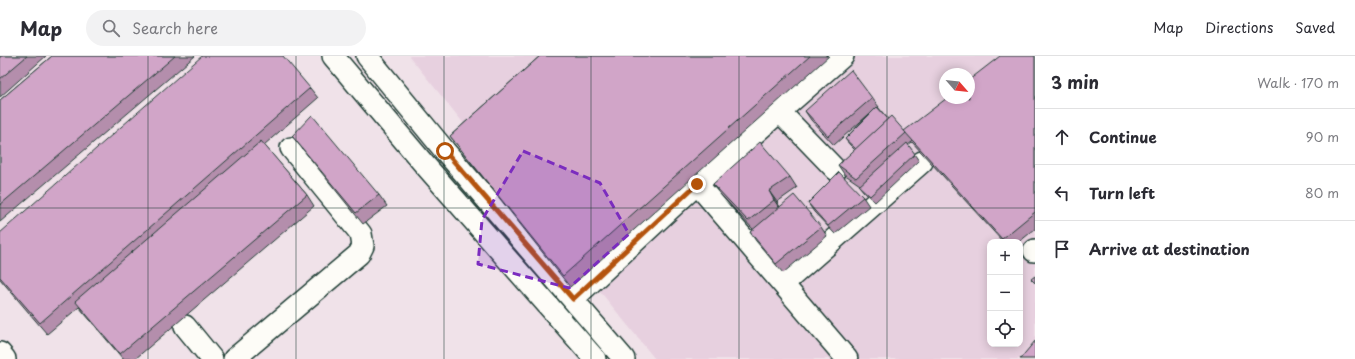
<!DOCTYPE html>
<meta charset="utf-8">
<style>
body{margin:0;font-family:"Playpen Sans",sans-serif;background:#f2f2f3;color:#2b2b33}
.controls{position:absolute;right:12px;bottom:12px;display:grid;overflow:hidden;border-radius:8px;box-shadow:0 2px 10px #0003}
.controls button{width:36px;height:36px;display:grid;place-items:center;padding:0;border:0;border-bottom:1px solid #e1e1e2;background:#fff;color:#2b2b33;font:20px sans-serif}
.compass{position:absolute;left:939px;top:12px;width:36px;height:36px;border-radius:50%;background:#fff;box-shadow:0 2px 10px #0003;rotate:118deg}
.stop{position:absolute;width:12px;height:12px;margin:-9px;border:3px solid #b45309;border-radius:50%;background:#fff}
.stop.end{background:#b45309;border-color:#fff;box-shadow:0 1px 4px #0008}
.list{margin:0;padding:0;list-style:none}
h2{display:flex;justify-content:space-between;align-items:center;height:52px;margin:0;padding:0 16px;font-size:17px}
h2 small{font-size:13px;font-weight:400;color:#7c7c81}
.list li{display:grid;grid-template-columns:26px 1fr auto;gap:12px;align-items:center;box-sizing:border-box;height:56px;padding:0 16px;border-top:1px solid #e1e1e2}
.list b{display:block;font-size:15px;white-space:nowrap}
.list em{font-size:13px;font-style:normal;color:#7c7c81}
.icon{flex:none;width:22px;height:22px;fill:none;stroke:currentColor;stroke-width:2;stroke-linecap:round;stroke-linejoin:round}
.map{position:relative;flex:none;width:1035px;height:303px;overflow:hidden}
header{display:flex;align-items:center;gap:24px;box-sizing:border-box;height:56px;padding:0 20px;background:#fff;border-bottom:1px solid #e1e1e2}
header strong{font-size:19px}
nav{display:flex;gap:22px;margin-inline-start:auto;font-size:14px}
.search{width:280px;height:36px;background:#f2f2f3;display:flex;align-items:center;gap:10px;box-sizing:border-box;padding:0 14px;border-radius:22px;color:#7c7c81;font-size:15px}
main{display:flex}
aside{flex:1;background:#fff}
.map>svg:first-child{display:block}
.built{fill:#e7d0df;fill-rule:evenodd}
.lines{fill:none;stroke-linecap:round;stroke-linejoin:round}
.minor-casing{stroke:#1f3d34;stroke-width:24}
.minor{stroke:#fdfcf7;stroke-width:21}
.wall{fill:#b48eac;stroke:#1f3d34}
.shaded-wall{fill:#92748c;stroke:#1f3d34}
.building{fill:#d1a5c8;stroke:#1f3d34}
.route{stroke:#b45309;stroke-width:5}
.marked{fill:#7b2cbf;fill-opacity:0.2;stroke:#7b2cbf;stroke-width:3;stroke-dasharray:8 5;stroke-linejoin:round}
.grid{fill:none;stroke:#1f3d34;stroke-width:1;stroke-opacity:0.55}
</style>
<header>
<strong>Map</strong>
<div class="search"><svg class="icon" aria-label="search" viewBox="0 0 24 24"><circle cx="10" cy="10" r="6"/><path d="M15 15l6 6"/></svg>Search here</div>
<nav><a>Map</a><a>Directions</a><a>Saved</a></nav>
</header>
<main>
<div class="map">
<svg width="1035" height="303" viewBox="0 0 1035 303">
<rect width="100%" height="100%" fill="#f0e2e9"/>
<filter id="ink" filterUnits="userSpaceOnUse"><feTurbulence type="fractalNoise" baseFrequency=".025" numOctaves="2"/><feDisplacementMap in="SourceGraphic" scale="8" xChannelSelector="R" yChannelSelector="G"/><feConvolveMatrix kernelMatrix="1 2 1 2 8 2 1 2 1" color-interpolation-filters="sRGB"/></filter>
<g filter="url(#ink)">
<path class="built" d="M409,0H1035V303H655ZM945,18H969V42H945ZM990,186H1020V288H990Z"/>
<g class="lines">
<g class="minor-casing">
<g id="minor">
<path d="M333,0L424,108L595,303"/>
<path d="M367,0L445,95L624,303"/>
<path d="M780,56L836,114"/>
<path d="M697,128L843,0"/>
<path d="M1034,195L1035,194"/>
<path d="M784,227L922,106"/>
<path d="M573,243L697,128L847,303"/>
<path d="M185,270L212,303"/>
<path d="M0,297L5,303"/>
<path d="M234,303L359,198L363,190L361,178L291,92"/>
</g>
</g>
<use href="#minor" class="minor"/>
</g>
<g class="wall">
<path d="M0,0H46L0,41Z"/>
<path d="M52,0H195L0,166V44Z"/>
<path d="M540,0H829L570,231L458,90L450,80Z"/>
<path d="M1035,0V173L1019,186H1003L912,86L908,89L919,105L875,146L864,136L859,130L860,129L844,118L838,109L855,94L850,89L845,83L868,59L834,89L811,64L805,55L872,42L879,51H878L888,63L906,77Z"/>
<path d="M310,32L318,42L264,89L307,139L314,150L135,303H123L79,251L47,278L0,223V177Z"/>
<path d="M292,80L379,139L387,150L363,168L300,90Z"/>
<path d="M790,121L797,132L777,146L780,151L821,171L827,180L783,217L756,185L750,176L753,173L721,139L713,128Z"/>
<path d="M863,141L869,150L835,178L814,156L808,147Z"/>
</g>
<path class="shaded-wall" d="M769,135L777,146L781,154L774,144Z"/>
<g class="building">
<path d="M0,0H27L0,23Z"/>
<path d="M52,0H175L0,149V44Z"/>
<path d="M202,0H283L310,32L40,267L0,221V177Z"/>
<path d="M540,0H810L563,220L450,80Z"/>
<path d="M1000,0H1035V156L1002,183L904,75L947,42H969V24Z"/>
<path d="M851,14L872,42L828,80L805,55Z"/>
<path d="M877,51L888,63L856,93L845,83Z"/>
<path d="M312,59L379,139L356,157L292,80Z"/>
<path d="M891,60L906,77L856,122L838,109Z"/>
<path d="M261,85L307,139L120,298L75,245Z"/>
<path d="M760,86L790,121L769,135L774,144L748,165L713,128Z"/>
<path d="M907,87L915,98L870,140L859,130Z"/>
<path d="M839,116L863,141L828,170L808,147Z"/>
<path d="M794,139L821,171L776,208L750,176Z"/>
<path d="M1035,220V227L1031,223Z"/>
<path d="M1035,285V303H1020Z"/>
</g>
</g>
<g class="lines" filter="url(#ink)">
<path class="route" d="M445,95L573,243L697,128"/>
</g>
<path class="marked" d="M523,95L600,127L629,178L569,232L478,208L482,164Z"/>
<path class="grid" d="M148,0V303M296,0V303M444,0V303M591,0V303M739,0V303M887,0V303M0,152H1035"/>
</svg>
<div class="controls">
<button>+</button>
<button>−</button>
<button><svg class="icon" aria-label="locate" viewBox="0 0 24 24"><circle cx="12" cy="12" r="6"/><path d="M12 2v4M12 18v4M2 12h4M18 12h4"/></svg></button>
</div>
<svg class="compass" viewBox="-18 -18 36 36"><path d="M0-13l5 13h-10z" fill="#e53935"/><path d="M0 13l5-13h-10z" fill="#7c7c81"/></svg>
<div class="stop" style="left:445px;top:95px"></div>
<div class="stop end" style="left:697px;top:128px"></div>
</div>
<aside>
<h2>3 min<small>Walk · 170 m</small></h2>
<ul class="list">
<li><svg class="icon" aria-label="ahead" viewBox="0 0 24 24"><path d="M12 20V5M6 11l6-6 6 6"/></svg><div><b>Continue</b></div><em>90 m</em></li>
<li><svg class="icon" aria-label="left" viewBox="0 0 24 24"><path d="M17 20v-9H6M10 6l-5 5 5 5"/></svg><div><b>Turn left</b></div><em>80 m</em></li>
<li><svg class="icon" aria-label="arrive" viewBox="0 0 24 24"><path d="M6 21V4h12l-3 4 3 4H6"/></svg><div><b>Arrive at destination</b></div></li>
</ul>
</aside>
</main>
